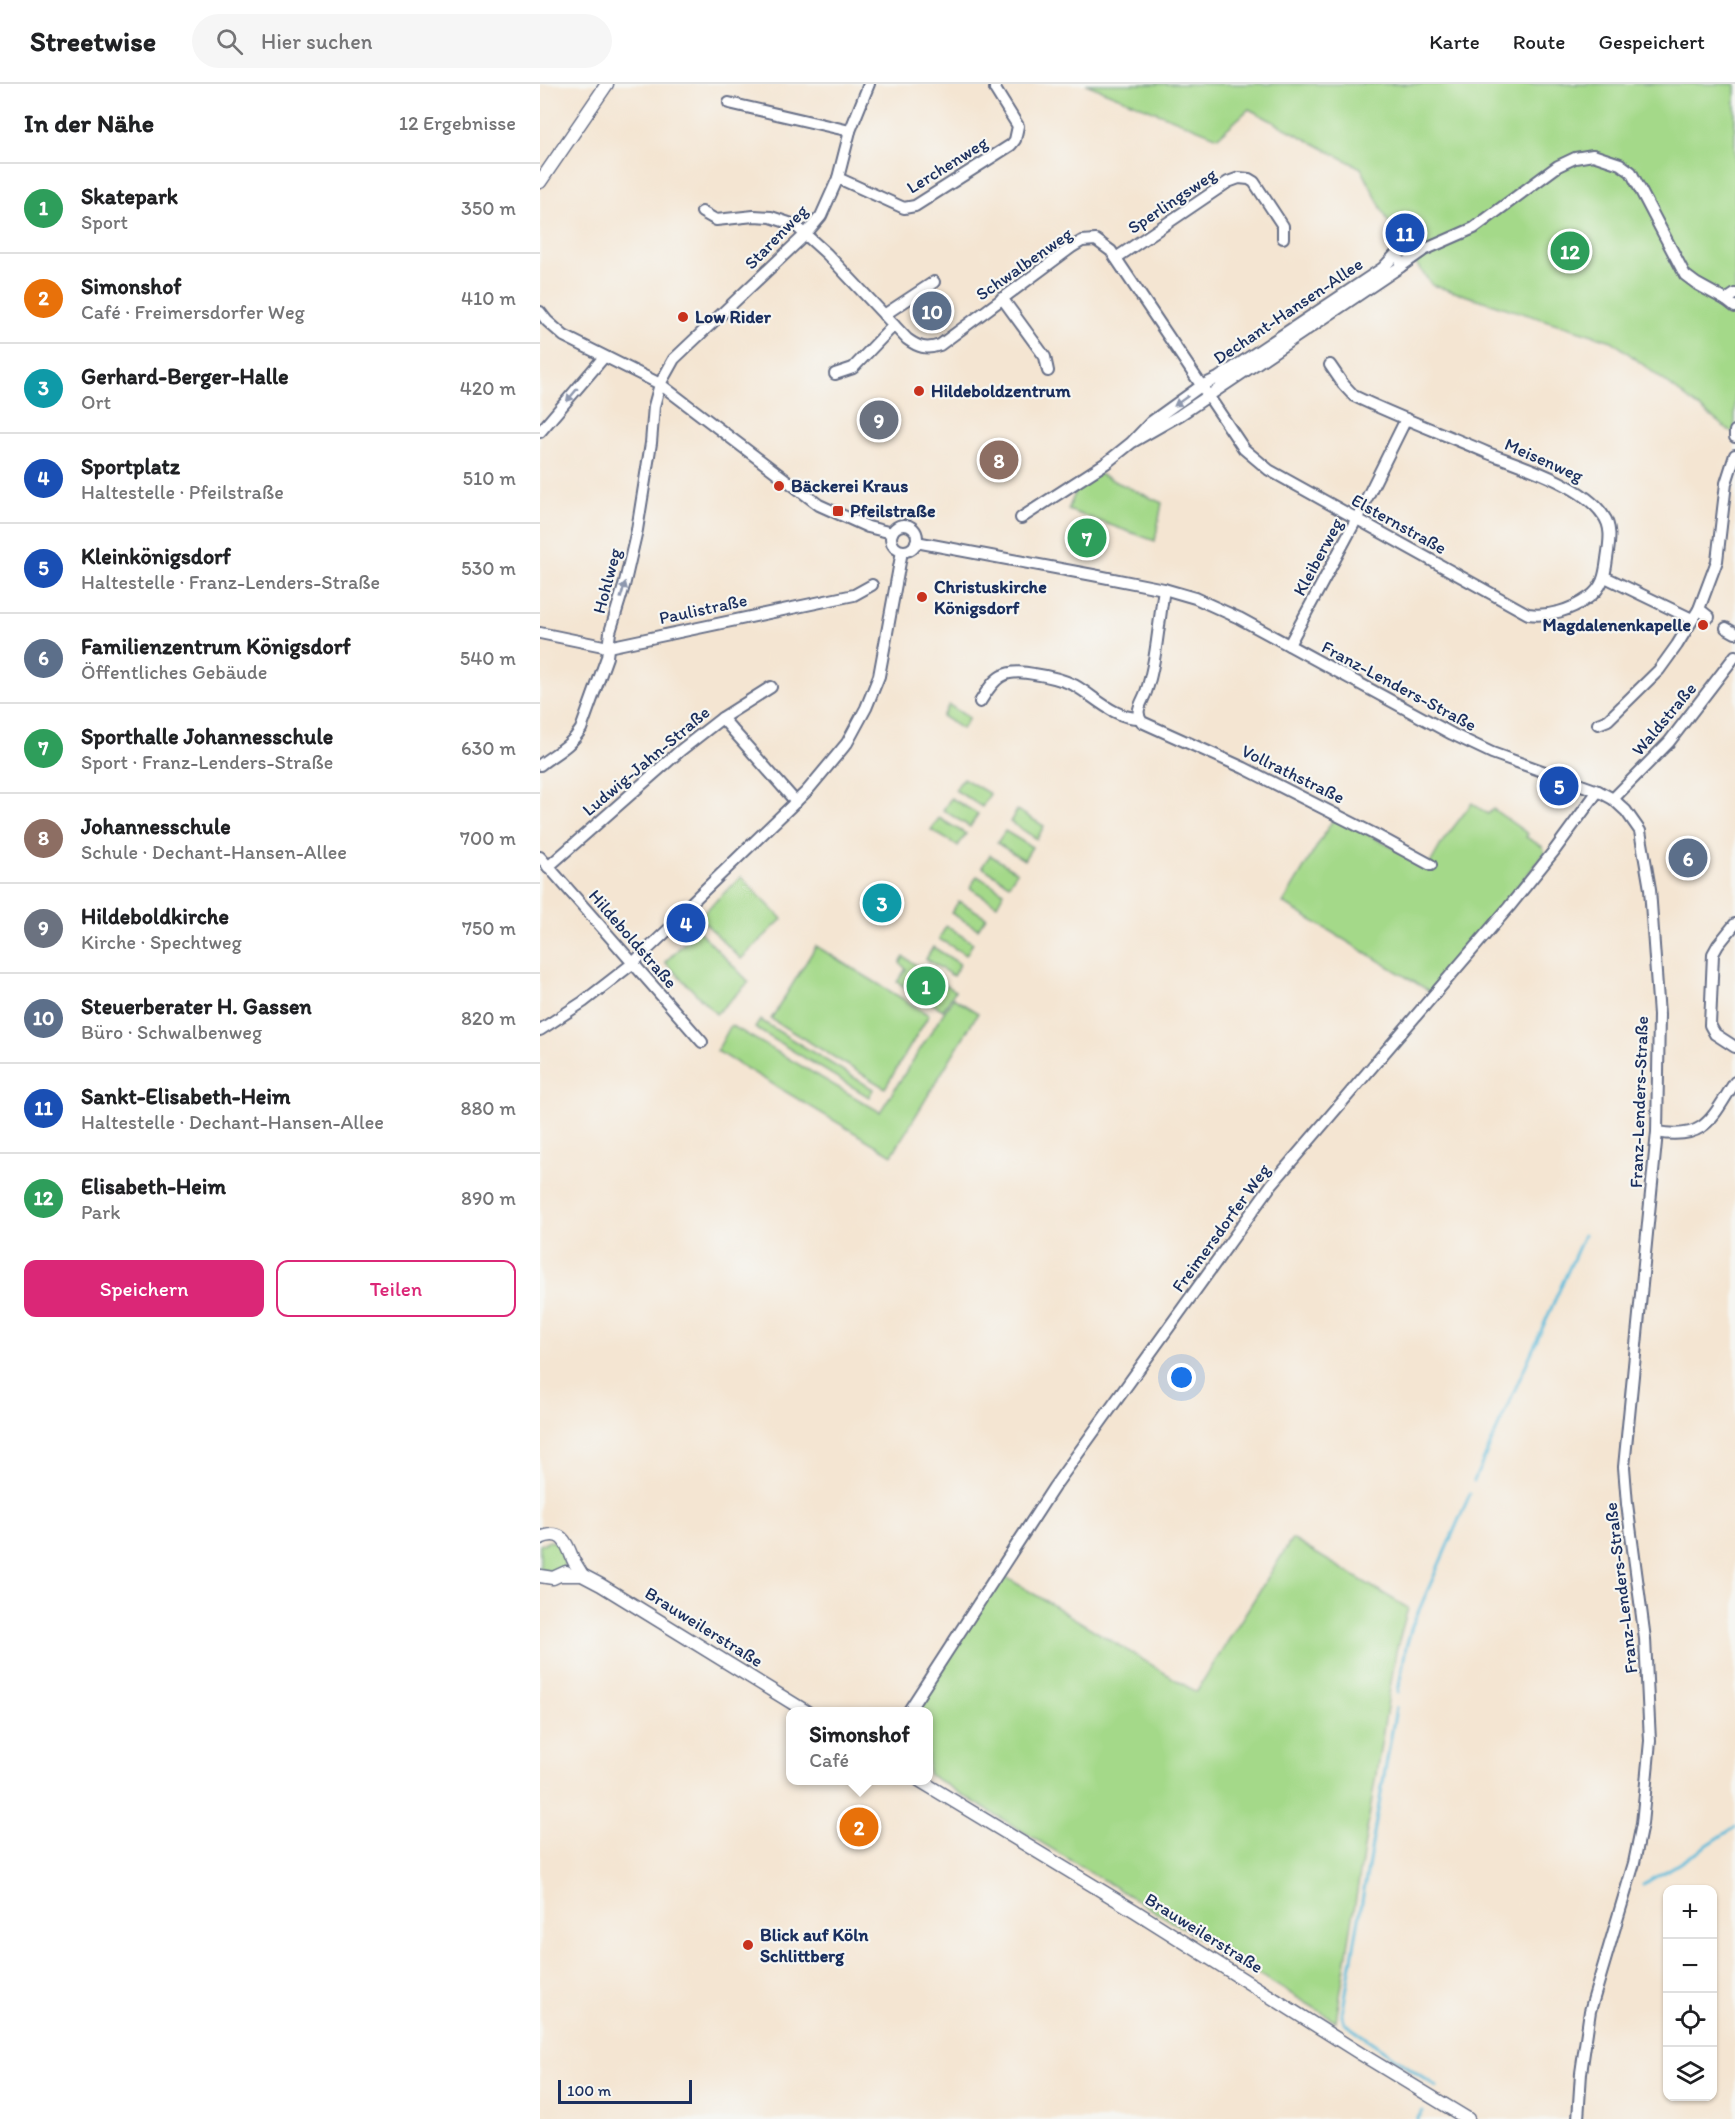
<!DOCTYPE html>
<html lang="de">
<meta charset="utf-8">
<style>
body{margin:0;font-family:Itim,sans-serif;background:#f6f6f6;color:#202124}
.controls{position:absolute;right:18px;bottom:18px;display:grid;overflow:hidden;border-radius:12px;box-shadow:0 2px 4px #0004}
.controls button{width:54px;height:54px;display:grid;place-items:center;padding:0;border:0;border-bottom:2px solid #e0e0e0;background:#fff;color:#202124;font:30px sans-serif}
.scale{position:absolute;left:18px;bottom:15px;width:134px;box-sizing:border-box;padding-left:6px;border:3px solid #1b2f5e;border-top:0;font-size:16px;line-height:21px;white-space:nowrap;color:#1b2f5e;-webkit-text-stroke:4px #f6f6f2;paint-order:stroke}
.you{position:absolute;left:642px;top:1294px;width:21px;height:21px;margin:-15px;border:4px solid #fff;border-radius:50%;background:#1a73e8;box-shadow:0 0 0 9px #1a73e833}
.badge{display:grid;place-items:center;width:39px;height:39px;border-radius:50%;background:#db2777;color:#fff;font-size:20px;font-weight:700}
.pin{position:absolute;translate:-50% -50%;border:3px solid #fff;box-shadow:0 2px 6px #0006}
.popup{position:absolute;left:246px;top:1623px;width:147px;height:78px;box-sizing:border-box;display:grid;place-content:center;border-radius:12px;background:#fff;filter:drop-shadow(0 2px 4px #0005);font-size:20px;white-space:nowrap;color:#757577}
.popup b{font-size:22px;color:#202124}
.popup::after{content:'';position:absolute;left:50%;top:100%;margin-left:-12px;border:12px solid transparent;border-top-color:#fff}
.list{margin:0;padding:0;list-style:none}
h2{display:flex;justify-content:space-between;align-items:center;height:78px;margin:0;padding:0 24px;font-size:26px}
h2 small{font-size:20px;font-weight:400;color:#757577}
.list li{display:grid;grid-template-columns:39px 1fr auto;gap:18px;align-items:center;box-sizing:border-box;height:90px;padding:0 24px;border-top:2px solid #e0e0e0}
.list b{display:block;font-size:22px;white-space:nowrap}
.list p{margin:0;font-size:20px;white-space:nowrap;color:#757577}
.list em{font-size:20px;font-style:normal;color:#757577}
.actions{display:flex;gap:12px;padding:18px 24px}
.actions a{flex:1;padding:14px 0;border:2px solid #db2777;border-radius:12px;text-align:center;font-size:21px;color:#db2777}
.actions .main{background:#db2777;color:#fff}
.icon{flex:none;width:33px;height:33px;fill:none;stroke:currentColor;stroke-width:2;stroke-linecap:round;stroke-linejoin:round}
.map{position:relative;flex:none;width:1195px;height:2035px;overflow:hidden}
header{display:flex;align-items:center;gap:36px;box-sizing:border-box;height:84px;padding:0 30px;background:#fff;border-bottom:2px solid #e0e0e0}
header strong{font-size:28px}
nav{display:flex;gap:33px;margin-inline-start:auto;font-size:21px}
.search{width:420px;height:54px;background:#f6f6f6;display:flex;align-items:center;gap:15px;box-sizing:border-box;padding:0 21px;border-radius:33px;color:#757577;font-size:22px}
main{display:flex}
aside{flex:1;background:#fff}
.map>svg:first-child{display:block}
.green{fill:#a4d989;stroke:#608474;stroke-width:1.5}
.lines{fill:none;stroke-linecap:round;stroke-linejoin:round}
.stream{stroke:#5bbad9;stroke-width:3}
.minor-casing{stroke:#676f87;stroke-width:14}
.major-casing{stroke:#676f87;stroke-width:15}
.minor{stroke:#fff;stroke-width:10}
.major{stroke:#fff;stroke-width:12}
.oneway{fill:#8d97ae}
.poi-dot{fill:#c8321e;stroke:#f6f6f2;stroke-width:2}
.labels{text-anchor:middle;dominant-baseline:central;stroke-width:4.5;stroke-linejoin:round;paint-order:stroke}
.street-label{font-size:18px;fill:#1b2f5e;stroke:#f6f6f2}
.poi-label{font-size:18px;font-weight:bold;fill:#1b2f5e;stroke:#f6f6f2;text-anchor:start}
</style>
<header>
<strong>Streetwise</strong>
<div class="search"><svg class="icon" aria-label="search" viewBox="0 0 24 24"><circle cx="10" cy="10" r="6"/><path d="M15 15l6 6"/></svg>Hier suchen</div>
<nav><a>Karte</a><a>Route</a><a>Gespeichert</a></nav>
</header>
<main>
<aside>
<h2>In der Nähe<small>12 Ergebnisse</small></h2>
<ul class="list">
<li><span class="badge" style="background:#2e9e5b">1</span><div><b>Skatepark</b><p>Sport</p></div><em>350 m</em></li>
<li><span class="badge" style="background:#e8710a">2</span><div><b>Simonshof</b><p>Café · Freimersdorfer Weg</p></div><em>410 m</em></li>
<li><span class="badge" style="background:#0f9aa8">3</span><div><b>Gerhard-Berger-Halle</b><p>Ort</p></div><em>420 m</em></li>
<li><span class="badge" style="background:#1a4fb4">4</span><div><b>Sportplatz</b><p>Haltestelle · Pfeilstraße</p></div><em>510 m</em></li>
<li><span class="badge" style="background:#1a4fb4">5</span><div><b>Kleinkönigsdorf</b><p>Haltestelle · Franz-Lenders-Straße</p></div><em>530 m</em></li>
<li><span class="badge" style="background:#5c6f8a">6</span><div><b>Familienzentrum Königsdorf</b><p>Öffentliches Gebäude</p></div><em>540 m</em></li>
<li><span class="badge" style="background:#2e9e5b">7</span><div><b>Sporthalle Johannesschule</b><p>Sport · Franz-Lenders-Straße</p></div><em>630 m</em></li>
<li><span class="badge" style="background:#8d6e63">8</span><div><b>Johannesschule</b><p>Schule · Dechant-Hansen-Allee</p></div><em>700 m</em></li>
<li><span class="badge" style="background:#6b7280">9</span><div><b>Hildeboldkirche</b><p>Kirche · Spechtweg</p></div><em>750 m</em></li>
<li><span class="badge" style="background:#5c6f8a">10</span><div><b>Steuerberater H. Gassen</b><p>Büro · Schwalbenweg</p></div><em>820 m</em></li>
<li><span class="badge" style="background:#1a4fb4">11</span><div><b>Sankt-Elisabeth-Heim</b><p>Haltestelle · Dechant-Hansen-Allee</p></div><em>880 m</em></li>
<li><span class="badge" style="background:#2e9e5b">12</span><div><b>Elisabeth-Heim</b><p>Park</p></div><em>890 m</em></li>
</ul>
<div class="actions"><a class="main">Speichern</a><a>Teilen</a></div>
</aside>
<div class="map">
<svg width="1195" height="2035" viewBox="0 0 1195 2035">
<rect width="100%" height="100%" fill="#f6f6f2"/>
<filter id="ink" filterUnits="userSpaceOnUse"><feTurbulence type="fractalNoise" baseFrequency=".0167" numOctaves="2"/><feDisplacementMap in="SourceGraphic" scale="12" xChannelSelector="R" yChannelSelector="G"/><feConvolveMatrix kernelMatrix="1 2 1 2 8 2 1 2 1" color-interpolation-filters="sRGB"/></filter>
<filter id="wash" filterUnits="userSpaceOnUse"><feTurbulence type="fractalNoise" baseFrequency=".008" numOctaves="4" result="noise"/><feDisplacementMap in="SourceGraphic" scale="24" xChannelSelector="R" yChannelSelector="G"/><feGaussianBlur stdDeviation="1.35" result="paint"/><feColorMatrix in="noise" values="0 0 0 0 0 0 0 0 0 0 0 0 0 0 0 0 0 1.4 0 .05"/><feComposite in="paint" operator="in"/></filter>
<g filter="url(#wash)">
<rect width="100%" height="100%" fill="#f4e5d2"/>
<g class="green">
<path d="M546,0H1195V348L1190,347L1072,257L892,201L856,153L821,84L709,25L678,53Z"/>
<path d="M559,390L622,419L615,457L528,426L537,404Z"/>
<path d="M409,621L429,634L422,645L402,632Z"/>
<path d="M423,694L450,710L442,723L415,706Z"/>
<path d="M411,714L438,730L430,743L403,726Z"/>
<path d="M932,719L948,730L953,725L988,750L986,753L1003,763L1005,769L891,908L743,819L792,737L800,735L888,783L903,757Z"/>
<path d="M477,726L504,742L497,755L470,738Z"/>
<path d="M399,734L426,750L418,762L391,746Z"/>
<path d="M465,747L492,763L484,776L457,759Z"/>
<path d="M450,771L477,788L469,800L442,783Z"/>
<path d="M437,792L464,808L457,821L430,804Z"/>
<path d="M201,793L242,835L201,875L159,833Z"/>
<path d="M419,817L446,833L438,845L411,829Z"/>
<path d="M406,842L433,859L426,871L399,855Z"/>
<path d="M158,846L209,898L176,930L125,878Z"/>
<path d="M276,862L389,931L345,1004L231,935Z"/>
<path d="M393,863L420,880L413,892L386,875Z"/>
<path d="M364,873L415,907L403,926L357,898L366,885L360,879Z"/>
<path d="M413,914L438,929L352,1071L177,967L191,941L340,1028Z"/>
<path d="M220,936L333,1005L329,1013L215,944Z"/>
<path d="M752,1455L868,1524L856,1567L796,1937L388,1690V1628H372L461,1490L656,1608Z"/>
<path d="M10,1457L19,1459L27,1472L23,1483L15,1488L0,1485V1461Z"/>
</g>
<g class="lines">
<g class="stream">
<path d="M934,1397L1044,1151"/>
<path d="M858,1608L866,1563L872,1542L930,1410"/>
<path d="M856,1624L802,1931L804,1939L897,2003"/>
<path d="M1103,1800L1135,1782L1195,1743"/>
<path d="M877,2035L883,2027"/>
</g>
</g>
</g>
<g filter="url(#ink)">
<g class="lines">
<g class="minor-casing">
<g id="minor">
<path d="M189,19L310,47"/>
<path d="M298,94L364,124L375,122L471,61L475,56L478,42L455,5V0"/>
<path d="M162,128L176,136L214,132L231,133L255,141L287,170L367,255C378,263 386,266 400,261L532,163L542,157L556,156L571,167L704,365L729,386L988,530C1009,533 1031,526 1048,514C1063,504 1065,491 1067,475C1069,460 1073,444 1063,431C1043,401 982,382 948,369C904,350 858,333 814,312L803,300L790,281"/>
<path d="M576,174L688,98L699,94L709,95L714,98L743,142V154"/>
<path d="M860,183L884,166L934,144L1018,82L1035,74L1053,71L1080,80L1091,88L1145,191L1157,200L1186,216"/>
<path d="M1195,210L1186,216L1195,223"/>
<path d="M462,214L505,273L508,287"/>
<path d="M0,228L7,237L24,252L120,300L279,421L328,443L352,449"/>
<path d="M344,231L394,198"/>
<path d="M295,290L313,284L354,241"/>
<path d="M1195,347V353"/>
<path d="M0,348L64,273"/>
<path d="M481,434L566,379L591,359L611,338L661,302L678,294L843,184L855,171L861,177L860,183L640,331L591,359"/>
<circle cx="364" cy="454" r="13"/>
<path d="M376,458L553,491L624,505L655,514L699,534L912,650L952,669L1058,707L1073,715L1086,727L1100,747L1110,805L1119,931L1117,1048L1084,1383L1087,1420L1105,1555L1110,1657L1102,1740L1094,1779L1050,1927L1041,1989L1038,2035"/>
<path d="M1065,493L1152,535"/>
<path d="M624,505C619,536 616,580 606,608C602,619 594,627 602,638L704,684L834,750L891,781"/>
<path d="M1159,525L1169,533"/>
<path d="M1186,544L1195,549"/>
<path d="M0,549L68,563L314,511L332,501"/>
<path d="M749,561L816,436L866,335"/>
<path d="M440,618C455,593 463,584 494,590C508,592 521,595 534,601C554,612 575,635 599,634"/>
<path d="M182,634L256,718"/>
<path d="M1058,640L1068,636L1119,586L1137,561L1159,525L1177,477L1186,399L1195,371"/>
<path d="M0,681C15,669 30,663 41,645L67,573L70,548L84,502L97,446L111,359L114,322L120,300L134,275L265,151L281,132L298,94L310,47L329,0"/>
<path d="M1073,715L1129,658L1195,572"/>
<path d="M0,773L162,958"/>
<path d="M8,783L141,666L182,634L231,603"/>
<path d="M1195,840L1178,861L1173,870L1170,941L1175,950L1195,963"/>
<path d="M0,946L43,918L92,880L148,827L152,818L267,707L307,659L326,624L339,592L362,467"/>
<path d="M1117,1048C1166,1057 1172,1033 1195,998"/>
<path d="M368,1628L514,1403L732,1100L969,823L1014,767L1058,707"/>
</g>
</g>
<g class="major-casing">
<g id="major">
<path d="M0,98L67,0"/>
<path d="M0,1454C21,1445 26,1457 32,1473C34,1479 39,1485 42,1491"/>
<path d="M22,1491H42L61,1501L267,1628"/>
<path d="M0,1492L13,1494L26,1488"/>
<path d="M379,1696L595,1827L821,1970L928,2035"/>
</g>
</g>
<use href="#minor" class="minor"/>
<use href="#major" class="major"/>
</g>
<defs><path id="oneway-solid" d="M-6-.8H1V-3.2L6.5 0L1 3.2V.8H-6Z" transform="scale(1.5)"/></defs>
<g class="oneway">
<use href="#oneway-solid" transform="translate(32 311) rotate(130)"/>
<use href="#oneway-solid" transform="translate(641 317) rotate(144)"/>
<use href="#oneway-solid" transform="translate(83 506) rotate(-74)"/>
</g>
</g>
<g class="poi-dot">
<circle cx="143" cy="233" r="6"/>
<circle cx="379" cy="307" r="6"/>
<circle cx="239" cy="402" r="6"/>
<rect x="292" y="421" width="12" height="12" rx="3"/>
<circle cx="382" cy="513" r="6"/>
<circle cx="1163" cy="541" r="6"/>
<circle cx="208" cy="1861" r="6"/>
</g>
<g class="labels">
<g class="street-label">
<text transform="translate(407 81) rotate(-32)">Lerchenweg</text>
<text transform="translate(632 117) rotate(-34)">Sperlingsweg</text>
<text transform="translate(236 153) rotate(-46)">Starenweg</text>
<text transform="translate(484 180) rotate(-35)">Schwalbenweg</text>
<text transform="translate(748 227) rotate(-34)">Dechant-Hansen-Allee</text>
<text transform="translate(1004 376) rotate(24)">Meisenweg</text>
<text transform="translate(859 440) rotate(29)">Elsternstraße</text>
<text transform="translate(778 473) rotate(-62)">Kleiberweg</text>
<text transform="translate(67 497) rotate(-75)">Hohlweg</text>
<text transform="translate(163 525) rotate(-12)">Paulistraße</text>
<text transform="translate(859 602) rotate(28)">Franz-Lenders-Straße</text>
<text transform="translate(1124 635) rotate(-50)">Waldstraße</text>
<text transform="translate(106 677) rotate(-40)">Ludwig-Jahn-Straße</text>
<text transform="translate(753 690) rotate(26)">Vollrathstraße</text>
<text transform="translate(93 855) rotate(49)">Hildeboldstraße</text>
<text transform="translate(1099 1018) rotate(-88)">Franz-Lenders-Straße</text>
<text transform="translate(681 1144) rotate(-54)">Freimersdorfer Weg</text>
<text transform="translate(1081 1504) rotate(-97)">Franz-Lenders-Straße</text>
<text transform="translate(164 1543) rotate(32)">Brauweilerstraße</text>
<text transform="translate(664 1849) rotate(32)">Brauweilerstraße</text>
</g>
<g class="poi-label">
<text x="155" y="233">Low Rider</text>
<text x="391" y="307">Hildeboldzentrum</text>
<text x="251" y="402">Bäckerei Kraus</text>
<text x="310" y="427">Pfeilstraße</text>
<text x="394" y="503">Christuskirche<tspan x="394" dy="21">Königsdorf</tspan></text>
<text x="1151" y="541" text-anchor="end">Magdalenenkapelle</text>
<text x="220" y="1851">Blick auf Köln<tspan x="220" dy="21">Schlittberg</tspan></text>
</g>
</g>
</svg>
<div class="controls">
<button>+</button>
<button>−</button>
<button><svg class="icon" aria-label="locate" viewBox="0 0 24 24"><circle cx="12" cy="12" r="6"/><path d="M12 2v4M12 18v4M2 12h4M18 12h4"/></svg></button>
<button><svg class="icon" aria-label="layers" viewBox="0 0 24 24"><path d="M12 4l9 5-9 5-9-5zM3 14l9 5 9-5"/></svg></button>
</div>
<div class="scale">100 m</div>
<div class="you"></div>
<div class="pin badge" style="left:386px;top:902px;background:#2e9e5b">1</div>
<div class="pin badge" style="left:319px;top:1743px;background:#e8710a">2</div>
<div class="popup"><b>Simonshof</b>Café</div>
<div class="pin badge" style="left:342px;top:819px;background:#0f9aa8">3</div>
<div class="pin badge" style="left:146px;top:839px;background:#1a4fb4">4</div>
<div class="pin badge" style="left:1019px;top:702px;background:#1a4fb4">5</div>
<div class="pin badge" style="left:1148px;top:774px;background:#5c6f8a">6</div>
<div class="pin badge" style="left:547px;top:454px;background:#2e9e5b">7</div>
<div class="pin badge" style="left:459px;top:376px;background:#8d6e63">8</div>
<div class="pin badge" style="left:339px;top:336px;background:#6b7280">9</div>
<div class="pin badge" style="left:392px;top:227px;background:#5c6f8a">10</div>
<div class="pin badge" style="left:865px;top:149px;background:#1a4fb4">11</div>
<div class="pin badge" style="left:1030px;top:167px;background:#2e9e5b">12</div>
</div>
</main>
